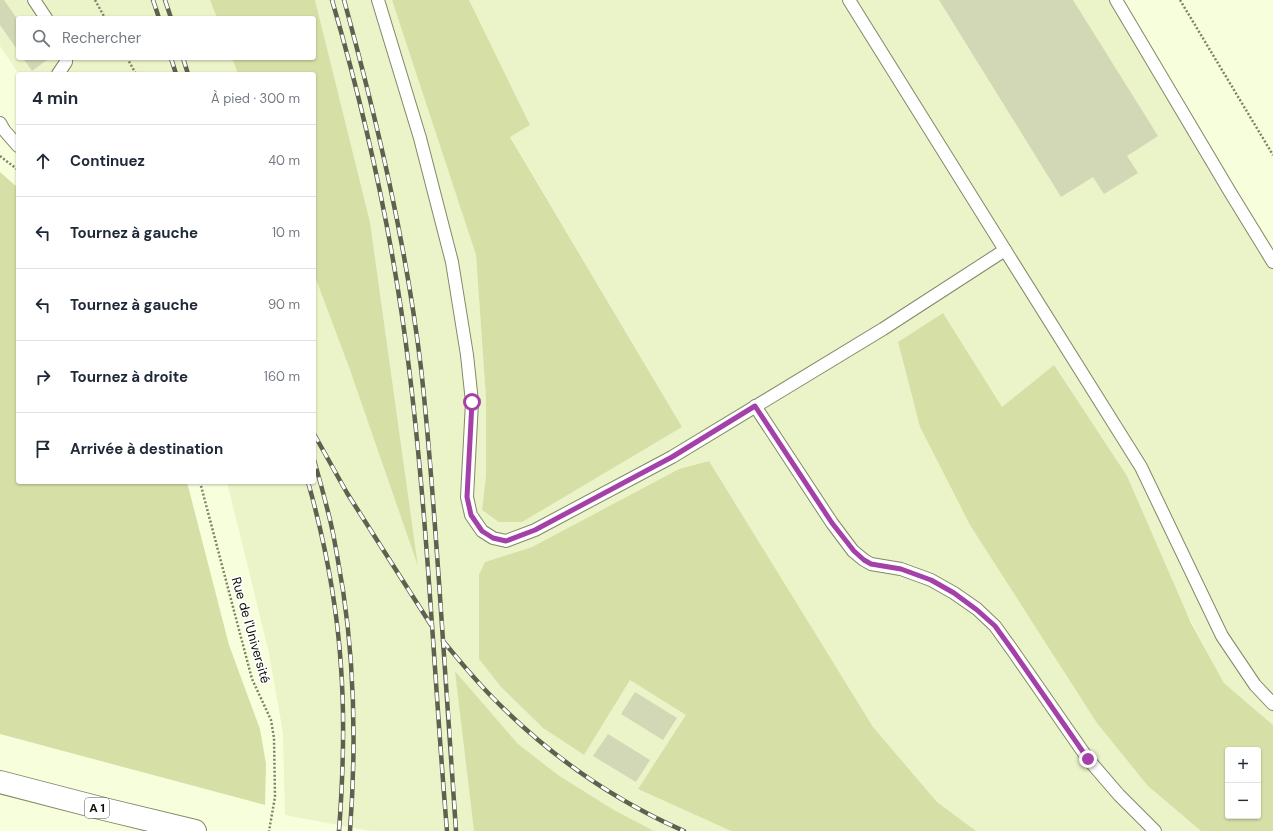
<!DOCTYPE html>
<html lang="fr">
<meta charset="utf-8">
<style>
body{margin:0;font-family:"DM Sans",sans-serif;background:#f6f6f7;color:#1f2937}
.controls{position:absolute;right:12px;bottom:12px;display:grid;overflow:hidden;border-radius:4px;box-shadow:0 1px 3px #0004}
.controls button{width:36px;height:36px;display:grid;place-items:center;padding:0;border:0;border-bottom:1px solid #e0e1e3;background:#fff;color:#1f2937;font:20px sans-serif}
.stop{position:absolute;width:12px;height:12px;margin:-9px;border:3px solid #a441a8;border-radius:50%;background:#fff}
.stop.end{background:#a441a8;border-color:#fff;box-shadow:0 1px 4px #0008}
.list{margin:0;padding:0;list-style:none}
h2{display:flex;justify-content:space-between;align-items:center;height:52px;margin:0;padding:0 16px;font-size:17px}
h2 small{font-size:13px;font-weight:400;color:#747a83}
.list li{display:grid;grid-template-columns:26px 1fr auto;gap:12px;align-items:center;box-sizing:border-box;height:72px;padding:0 16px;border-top:1px solid #e0e1e3}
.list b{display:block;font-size:15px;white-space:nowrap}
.list em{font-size:13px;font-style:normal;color:#747a83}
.icon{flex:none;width:22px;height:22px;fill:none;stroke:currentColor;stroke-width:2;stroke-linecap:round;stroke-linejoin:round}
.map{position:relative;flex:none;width:1273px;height:831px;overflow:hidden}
.search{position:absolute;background:#fff;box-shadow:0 1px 3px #0004;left:16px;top:16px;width:300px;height:44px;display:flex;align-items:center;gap:10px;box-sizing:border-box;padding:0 14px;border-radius:4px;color:#747a83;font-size:15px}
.panel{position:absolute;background:#fff;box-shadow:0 1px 3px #0004;left:16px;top:72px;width:300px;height:412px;border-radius:4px}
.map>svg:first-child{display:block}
.built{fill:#ebf3c8}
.green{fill:#d5dfa6;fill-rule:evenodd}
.building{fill:#d2d8b6}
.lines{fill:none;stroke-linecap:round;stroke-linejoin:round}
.service-casing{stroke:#828868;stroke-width:14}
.motorway-casing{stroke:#828868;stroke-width:24}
.path{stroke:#7e826b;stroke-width:2.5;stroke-dasharray:2 2;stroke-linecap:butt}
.service{stroke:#fff;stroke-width:12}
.motorway{stroke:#fff;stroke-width:22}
.rail-casing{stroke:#5e614e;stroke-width:4.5}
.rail{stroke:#fff;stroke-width:3;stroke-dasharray:9;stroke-linecap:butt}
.route{stroke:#a441a8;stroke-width:5}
.labels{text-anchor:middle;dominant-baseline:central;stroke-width:3.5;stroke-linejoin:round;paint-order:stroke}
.shield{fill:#fff;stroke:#575850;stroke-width:1}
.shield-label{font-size:12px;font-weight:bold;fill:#0f1005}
.street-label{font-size:13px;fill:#0f1005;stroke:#fff}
</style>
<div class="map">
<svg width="1273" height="831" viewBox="0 0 1273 831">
<rect width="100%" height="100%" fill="#f7fedb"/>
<g class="built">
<path d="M0,0H210L217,18H18V58H232L238,74H19L0,46Z"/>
<path d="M315,0H392L410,54L476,255L486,398V475L482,510L682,427L510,136L530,125L469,0H1109L1273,269V725L1224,683L1054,365L1002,407L943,313L898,342L920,427L970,525L1148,786L1201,831H976L937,802L873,727L709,461L679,469L532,547L485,562L479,659L501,687L543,728L584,755L630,680L687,715L638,789L731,831H654L614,810L558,775L517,743L456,672L474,831H370L285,815L283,733L269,653L227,482H314V274L350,370L418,564L370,222Z"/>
</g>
<g class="green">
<path d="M210,0H315L370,222L418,566L350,370L314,274V74H238L232,58H314V18H217Z"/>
<path d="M392,0H469L530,125L510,137L682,427L522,522H499L482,510L486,475V398L476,255Z"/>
<path d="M0,172L18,188V482H187L229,645L260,729L266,764L265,805L0,734Z"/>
<path d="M943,313L1002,407L1054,365L1127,476L1191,623L1224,683L1273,725V831H1201L1148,786L1097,723L970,525L920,427L898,342ZM1228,750H1258V816H1228Z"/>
<path d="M709,461L873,727L937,802L976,831H731L638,789L686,715L630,680L584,755L543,728L501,687L479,659V575L485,562L532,547L679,469Z"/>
<path d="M455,671L517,743L558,775L614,810L654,831H474Z"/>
</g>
<g class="building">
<path d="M0,0H4L18,20V51L0,25Z"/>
<path d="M939,0H1073L1158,136L1127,156L1138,173L1104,194L1093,177L1061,197Z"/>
<path d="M23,58H50L32,71Z"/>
<path d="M635,692L677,718L663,740L621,714Z"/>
<path d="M608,734L650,760L636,782L593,756Z"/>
</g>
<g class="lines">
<g class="service-casing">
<g id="service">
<path d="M34,0L46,18"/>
<path d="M378,0L420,138L452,262L467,355L472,402L467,497L471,515L482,531L493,538L506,541L535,530L672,457L883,329L1005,250L849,0"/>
<path d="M1116,0L1230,192L1273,262"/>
<path d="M58,74L66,62V58"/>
<path d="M0,123L4,130L18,146"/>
<path d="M1005,250L1141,467L1222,636L1255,685L1273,704"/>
<path d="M755,406L832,523L853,551L864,560L871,564L901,569L931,580L954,593L977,609L995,626L1013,651L1088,759L1119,795L1155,831"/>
</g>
</g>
<g class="motorway-casing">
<path id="motorway" d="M0,782L104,809L195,831"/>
</g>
<g class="path">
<path d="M95,0L105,18"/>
<path d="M1180,0L1273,155"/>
<path d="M127,58L136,74"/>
<path d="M0,156L18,170"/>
<path d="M200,482L252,679L271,720L274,738L275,797L269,831"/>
</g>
<use href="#service" class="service"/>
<use href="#motorway" class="motorway"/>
<g class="rail-casing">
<g id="rail">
<path d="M153,0L159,18"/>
<path d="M165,0L171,18"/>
<path d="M332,0C367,120 394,243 409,368C428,522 434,677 447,831"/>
<path d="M344,0C377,121 406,243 421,368C429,439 434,511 439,582C445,665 451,748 456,831"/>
<path d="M171,58L176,74"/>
<path d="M183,58L188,74"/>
<path d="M314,434L347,493L431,625"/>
<path d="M314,460C320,481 326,503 331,524C336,546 339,568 343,590C355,670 356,750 350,831"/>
<path d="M308,482C325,542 337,605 341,667C345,722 343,777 339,831"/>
<path d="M443,641C459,660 475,680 493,698C548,754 613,800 684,831"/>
</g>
</g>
<use href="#rail" class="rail"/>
</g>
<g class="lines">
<path class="route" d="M472,402L467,497L471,515L482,531L493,538L506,541L535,530L672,457L755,406L832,523L854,551L864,560L871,564L901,569L931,580L954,593L977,610L995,626L1013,651L1088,759"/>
</g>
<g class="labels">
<rect class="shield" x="85" y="798" width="24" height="20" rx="3"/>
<g class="shield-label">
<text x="97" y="808">A 1</text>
</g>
<g class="street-label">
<text transform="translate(251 630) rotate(74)">Rue de l'Université</text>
</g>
</g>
</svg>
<div class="controls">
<button>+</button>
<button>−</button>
</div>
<div class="stop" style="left:472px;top:402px"></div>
<div class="stop end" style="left:1088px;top:759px"></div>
<div class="search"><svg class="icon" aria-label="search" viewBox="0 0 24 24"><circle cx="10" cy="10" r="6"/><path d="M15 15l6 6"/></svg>Rechercher</div>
<section class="panel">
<h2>4 min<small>À pied · 300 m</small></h2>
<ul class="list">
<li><svg class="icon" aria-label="ahead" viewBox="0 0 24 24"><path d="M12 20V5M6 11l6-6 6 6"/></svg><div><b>Continuez</b></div><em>40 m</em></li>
<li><svg class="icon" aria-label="left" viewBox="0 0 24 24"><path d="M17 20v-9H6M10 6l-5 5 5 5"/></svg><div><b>Tournez à gauche</b></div><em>10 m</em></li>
<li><svg class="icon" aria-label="left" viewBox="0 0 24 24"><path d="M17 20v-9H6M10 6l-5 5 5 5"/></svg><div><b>Tournez à gauche</b></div><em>90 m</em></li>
<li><svg class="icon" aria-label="right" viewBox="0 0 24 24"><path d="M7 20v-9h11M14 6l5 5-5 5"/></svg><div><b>Tournez à droite</b></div><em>160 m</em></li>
<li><svg class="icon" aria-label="arrive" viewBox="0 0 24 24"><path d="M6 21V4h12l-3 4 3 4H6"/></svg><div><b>Arrivée à destination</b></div></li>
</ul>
</section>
</div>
